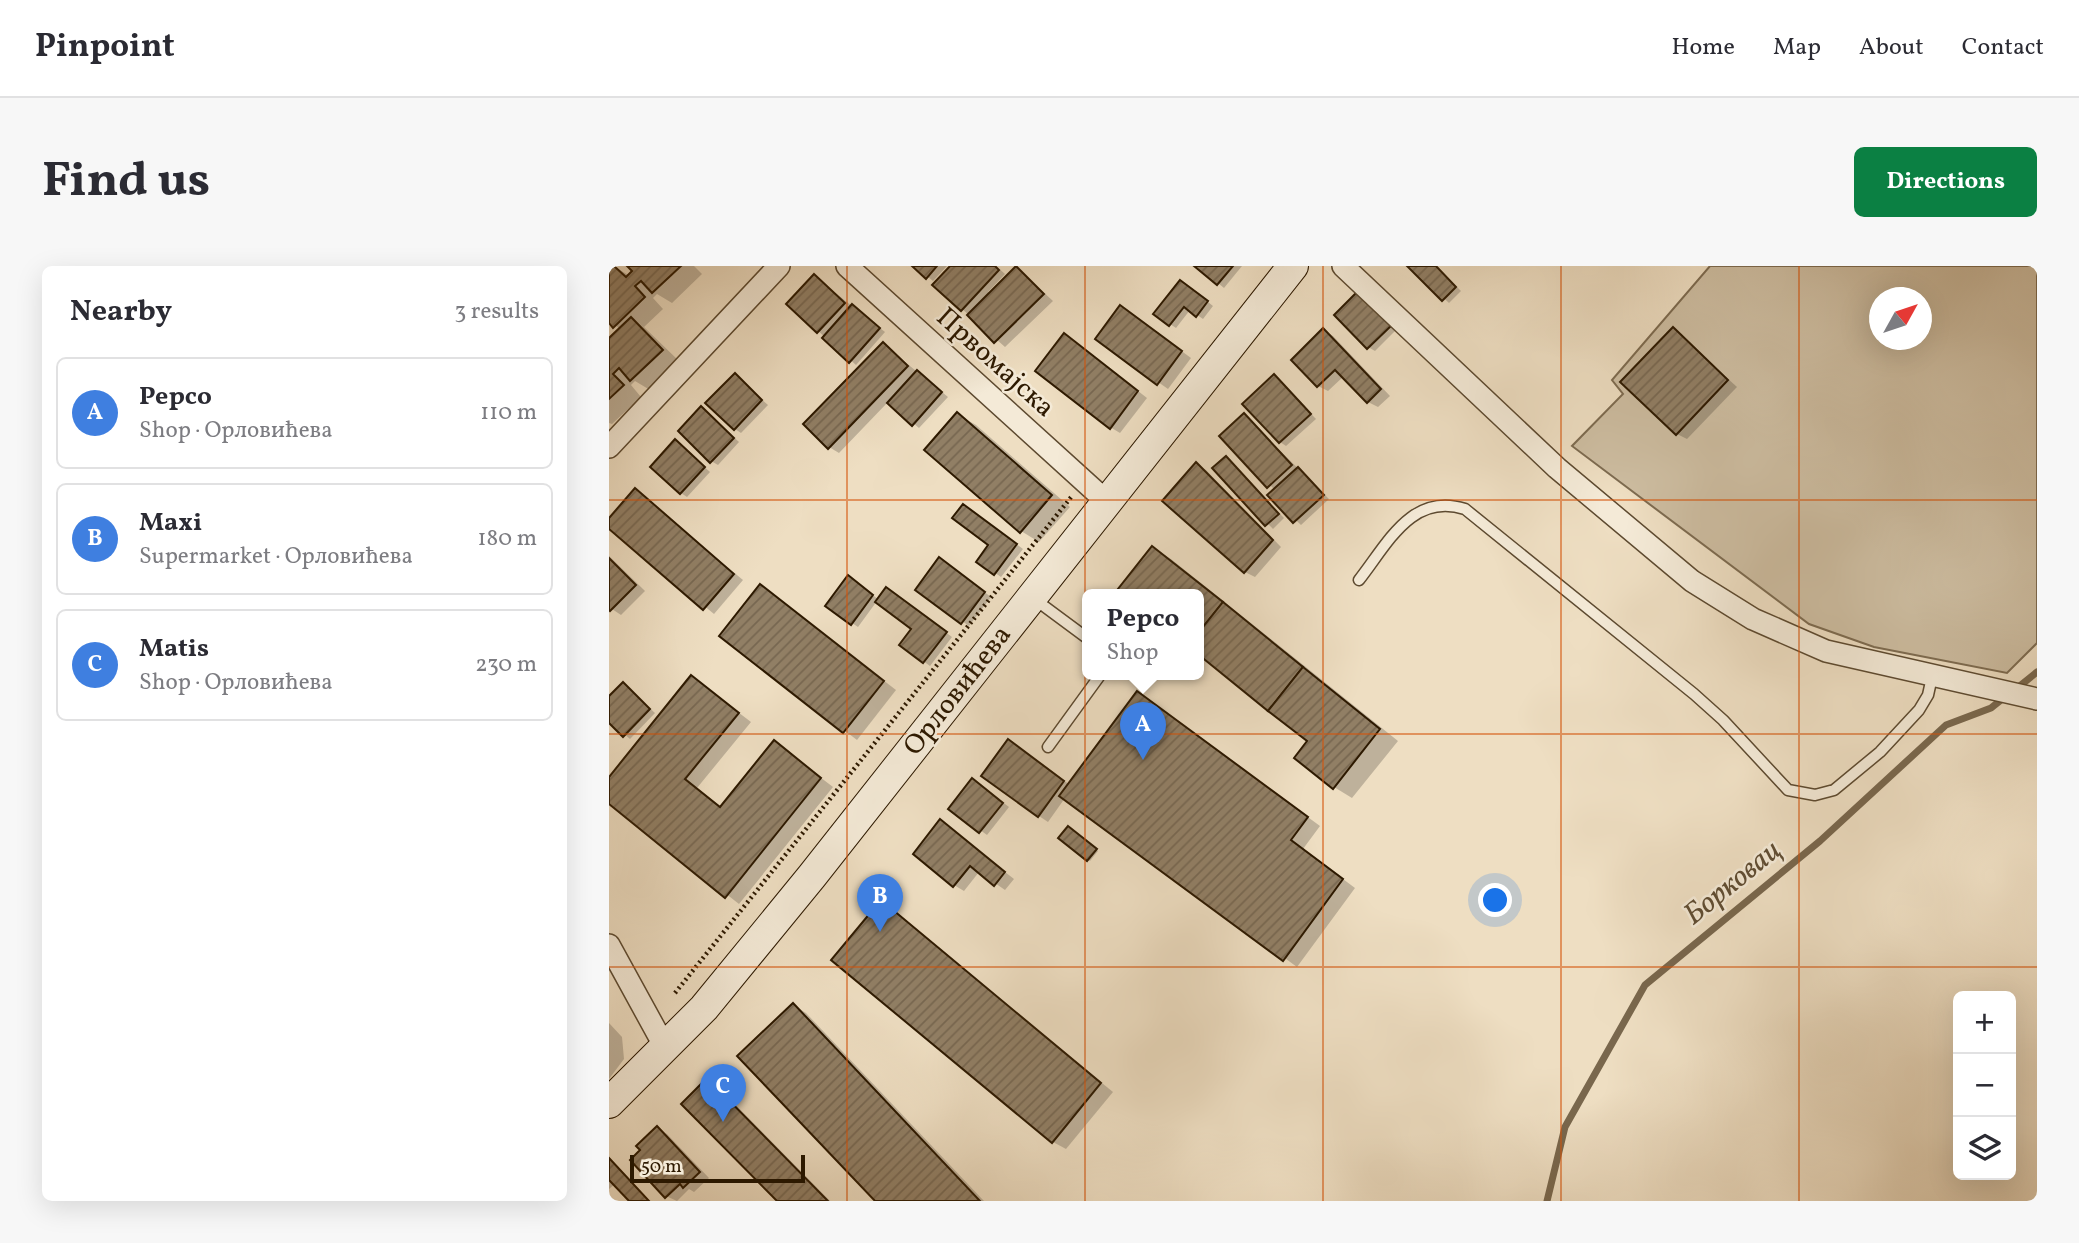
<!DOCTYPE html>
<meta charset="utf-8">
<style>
body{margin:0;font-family:Vollkorn,serif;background:#f7f7f7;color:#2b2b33}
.controls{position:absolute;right:21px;bottom:21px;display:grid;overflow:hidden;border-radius:10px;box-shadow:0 7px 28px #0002}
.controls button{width:63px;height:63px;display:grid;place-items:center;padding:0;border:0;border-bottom:2px solid #e1e1e2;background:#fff;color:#2b2b33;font:35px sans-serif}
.compass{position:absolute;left:1260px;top:21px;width:63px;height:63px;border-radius:50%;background:#fff;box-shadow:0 7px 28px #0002;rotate:50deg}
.scale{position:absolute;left:21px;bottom:18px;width:175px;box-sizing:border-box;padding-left:7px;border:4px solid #2d1900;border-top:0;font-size:19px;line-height:24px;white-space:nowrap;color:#2d1900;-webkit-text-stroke:5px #f4ead7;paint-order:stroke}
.you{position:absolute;left:887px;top:635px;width:24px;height:24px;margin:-18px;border:5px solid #fff;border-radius:50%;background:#1a73e8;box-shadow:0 0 0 10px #1a73e833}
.badge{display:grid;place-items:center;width:46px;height:46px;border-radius:50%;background:#0b8043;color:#fff;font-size:23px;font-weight:700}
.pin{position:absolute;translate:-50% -58px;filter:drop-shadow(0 2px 4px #0008)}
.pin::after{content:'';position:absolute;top:37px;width:24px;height:21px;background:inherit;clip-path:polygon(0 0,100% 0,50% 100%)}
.popup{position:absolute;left:473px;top:323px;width:122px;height:91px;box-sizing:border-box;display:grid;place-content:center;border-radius:10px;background:#fff;filter:drop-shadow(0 2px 5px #0005);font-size:23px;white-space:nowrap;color:#7c7c81}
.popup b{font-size:26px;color:#2b2b33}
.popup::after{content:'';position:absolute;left:50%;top:100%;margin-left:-14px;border:14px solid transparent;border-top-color:#fff}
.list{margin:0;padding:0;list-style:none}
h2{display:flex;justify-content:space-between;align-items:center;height:91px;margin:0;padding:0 28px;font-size:30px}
h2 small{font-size:23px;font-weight:400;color:#7c7c81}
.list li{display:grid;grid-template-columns:46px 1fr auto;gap:21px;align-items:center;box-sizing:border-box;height:112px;margin:0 14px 14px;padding:0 14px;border:2px solid #e1e1e2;border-radius:10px}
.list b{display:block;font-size:26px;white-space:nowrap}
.list p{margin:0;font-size:23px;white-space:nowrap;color:#7c7c81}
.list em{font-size:23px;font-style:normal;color:#7c7c81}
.icon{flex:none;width:38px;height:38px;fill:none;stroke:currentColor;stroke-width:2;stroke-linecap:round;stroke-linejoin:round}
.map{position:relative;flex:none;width:1428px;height:935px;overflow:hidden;border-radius:10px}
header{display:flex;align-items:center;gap:42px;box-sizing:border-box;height:98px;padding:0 35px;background:#fff;border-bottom:2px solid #e1e1e2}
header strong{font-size:33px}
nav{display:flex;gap:38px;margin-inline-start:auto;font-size:24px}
.intro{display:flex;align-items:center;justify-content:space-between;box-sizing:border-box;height:168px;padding:0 42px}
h1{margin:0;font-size:49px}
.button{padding:18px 32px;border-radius:10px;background:#0b8043;color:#fff;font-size:24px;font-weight:700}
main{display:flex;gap:42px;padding:0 42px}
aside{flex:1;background:#fff;border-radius:10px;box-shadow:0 7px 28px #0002}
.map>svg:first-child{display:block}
.green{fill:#cdbda1;stroke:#7d6b50;stroke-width:2;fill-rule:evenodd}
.shadow{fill:#0003}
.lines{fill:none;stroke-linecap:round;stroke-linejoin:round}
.stream{stroke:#79674d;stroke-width:7}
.building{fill:url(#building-hatch);stroke:#2d1900;stroke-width:2}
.lane-casing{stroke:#5d4a30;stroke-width:13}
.street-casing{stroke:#5d4a30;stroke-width:24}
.secondary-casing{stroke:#2d1900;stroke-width:32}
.path{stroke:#2d1900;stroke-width:4.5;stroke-dasharray:2 3.5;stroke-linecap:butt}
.lane{stroke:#f4ead7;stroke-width:10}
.street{stroke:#f4ead7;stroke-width:21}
.secondary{stroke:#f4ead7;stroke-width:30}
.grid{fill:none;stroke:#d5530b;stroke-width:2;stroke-opacity:0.55}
.labels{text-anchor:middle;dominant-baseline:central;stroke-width:5;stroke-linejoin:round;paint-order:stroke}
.street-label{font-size:28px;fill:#2d1900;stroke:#f4ead7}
.water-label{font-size:30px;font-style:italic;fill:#604d33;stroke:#f4ead7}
</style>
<header>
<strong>Pinpoint</strong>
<nav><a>Home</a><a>Map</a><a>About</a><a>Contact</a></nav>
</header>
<div class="intro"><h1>Find us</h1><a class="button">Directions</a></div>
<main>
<aside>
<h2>Nearby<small>3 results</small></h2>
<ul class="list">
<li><span class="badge" style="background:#3f7fe0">A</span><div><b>Pepco</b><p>Shop · Орловићева</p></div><em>110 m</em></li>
<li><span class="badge" style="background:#3f7fe0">B</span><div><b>Maxi</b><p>Supermarket · Орловићева</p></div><em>180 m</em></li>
<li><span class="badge" style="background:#3f7fe0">C</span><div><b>Matis</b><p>Shop · Орловићева</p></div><em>230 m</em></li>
</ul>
</aside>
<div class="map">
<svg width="1428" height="935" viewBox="0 0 1428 935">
<defs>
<pattern id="building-hatch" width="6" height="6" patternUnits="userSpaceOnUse" patternTransform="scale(1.75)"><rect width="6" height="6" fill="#917f65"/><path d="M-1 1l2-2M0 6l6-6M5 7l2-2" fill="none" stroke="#776751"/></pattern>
</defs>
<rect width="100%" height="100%" fill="#eedec2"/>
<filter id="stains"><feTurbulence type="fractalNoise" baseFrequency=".00286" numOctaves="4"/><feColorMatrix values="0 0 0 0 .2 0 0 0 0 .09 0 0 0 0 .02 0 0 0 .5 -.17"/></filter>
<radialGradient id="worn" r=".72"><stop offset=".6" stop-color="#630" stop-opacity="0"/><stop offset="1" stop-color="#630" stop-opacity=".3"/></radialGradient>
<path class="green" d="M1101,0H1428V377L1398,407L1265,381L1200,358L963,180L1014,128L1003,114ZM1270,32H1312V74H1270Z"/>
<g class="shadow">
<path d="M20,0H85L93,8L63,37L48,28L44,32L54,43L35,61L71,96L41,124L26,115L22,119L32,131L3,158L0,157V74L11,63L0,54V7L6,1L21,10L25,5Z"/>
<path d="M306,0H338L324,15Z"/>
<path d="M343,0H387L396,8L379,26L381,28L408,2L444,35L396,81L326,19Z"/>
<path d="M588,0H633L615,22Z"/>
<path d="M801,0H827L852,25L840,37Z"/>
<path d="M205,10L276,66L247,99L179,38Z"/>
<path d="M578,19L604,40L594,53L581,44L567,62L561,58Z"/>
<path d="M750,26L789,62L766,85L759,81Z"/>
<path d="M521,47L582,92L559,123L488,73Z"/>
<path d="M1064,63L1128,121L1078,173L1068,168Z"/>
<path d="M714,65L724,70L781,130L769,141L759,136L735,110L719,125L709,120Z"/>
<path d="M465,75L538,132L511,167L501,161Z"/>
<path d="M274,78L339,131L310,162L279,136L230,187L220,181Z"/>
<path d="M126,110L159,139L132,167L126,163Z"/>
<path d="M666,110L707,153L677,180L671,176Z"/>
<path d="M93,142L130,176L109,199L102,195Z"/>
<path d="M348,148L367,159L461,241L430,276L412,265Z"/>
<path d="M635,149L720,233L692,259L661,229L666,224L613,170Z"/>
<path d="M67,176L101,206L78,231L72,227Z"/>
<path d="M617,192L675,252L664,263L606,202Z"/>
<path d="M587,198L597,204L672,281L646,311L636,306Z"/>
<path d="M26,225L134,314L105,348L0,261V255Z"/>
<path d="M361,243L414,283L392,311L370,296L382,279Z"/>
<path d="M543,282L562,293L789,475L743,532L725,521L700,475L590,387V328Z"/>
<path d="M0,290L36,325L12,349L0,341Z"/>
<path d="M337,297L382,331L360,360L309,323Z"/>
<path d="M246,315L270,334L284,327L343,371L321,400L292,379L305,362L268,335L249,361L243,357Z"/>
<path d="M152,320L287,424L248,474L112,370Z"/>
<path d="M83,411L142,456L88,522L112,541L165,476L224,521L130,638L0,536V513Z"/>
<path d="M14,418L46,447L21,473L0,455V433Z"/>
<path d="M541,435L711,560L694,583L746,622L688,701L456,532L439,556L430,550L410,481L461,519Z"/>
<path d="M370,518L400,541L378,569L342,543Z"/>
<path d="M332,556L405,613L396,624L370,606L355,625L345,619Z"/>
<path d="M462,563L489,585L481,595L479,594Z"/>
<path d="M272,637L504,826L457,883L444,876Z"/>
<path d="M184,739L197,747L375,935H268Z"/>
<path d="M0,757L13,771L15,793L0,813Z"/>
<path d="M98,814L108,820L221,935H170Z"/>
<path d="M48,862L58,868L100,912L85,926L80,923L68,935L57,930Z"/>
<path d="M0,891L41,935H22L6,918L0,923Z"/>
</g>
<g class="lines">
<g class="stream">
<path d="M1407,423L1428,406"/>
<path d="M938,935L956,861L1036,719L1211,575L1337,459L1382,442L1397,430"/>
</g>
</g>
<g class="building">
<path d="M5,0L17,11L23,5L18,0H72L43,27L32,15L26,20L36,31L4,62L0,57V4Z"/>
<path d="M303,0H328L317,13Z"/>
<path d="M341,0H386L390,4L352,45L323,19Z"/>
<path d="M407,0L435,28L385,77L358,49Z"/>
<path d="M585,0H624L608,19Z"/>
<path d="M798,0H827L847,21L833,35Z"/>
<path d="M205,8L236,37L208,67L177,38Z"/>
<path d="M571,14L599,35L587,51L575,41L560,60L544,48Z"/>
<path d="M750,24L784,58L758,83L725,49Z"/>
<path d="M243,38L271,62L240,97L213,72Z"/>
<path d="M511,39L573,85L548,119L486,73Z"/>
<path d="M22,51L54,84L21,115L10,102L4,108L15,119L0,133V72Z"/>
<path d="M1064,61L1119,114L1067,169L1011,116Z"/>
<path d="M714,62L772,123L758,137L726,104L708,121L682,94Z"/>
<path d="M455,67L529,125L501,163L426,105Z"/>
<path d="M274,76L299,100L219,183L194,158Z"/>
<path d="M308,104L333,126L303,160L278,137Z"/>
<path d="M126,107L153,134L125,164L96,137Z"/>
<path d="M665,108L702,148L670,177L633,138Z"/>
<path d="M92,140L125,172L101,197L69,165Z"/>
<path d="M348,146L443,229L411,267L315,184Z"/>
<path d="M635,147L683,199L658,222L610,170Z"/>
<path d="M66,173L96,201L71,228L41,201Z"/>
<path d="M617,190L670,248L656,260L603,202Z"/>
<path d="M587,196L664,274L635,307L553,235Z"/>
<path d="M689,201L715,229L684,257L658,229Z"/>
<path d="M26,222L125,308L94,344L0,263V252Z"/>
<path d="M354,238L408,278L385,309L367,296L379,279L343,252Z"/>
<path d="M543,280L614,336L590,366V328H505Z"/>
<path d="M330,291L376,326L352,358L306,324Z"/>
<path d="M0,292L27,319L1,345L0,344Z"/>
<path d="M239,309L264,329L242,359L216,340Z"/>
<path d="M151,318L275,415L234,467L110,370Z"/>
<path d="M277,321L338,366L314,397L290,379L302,363L266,336Z"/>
<path d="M614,336L694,401L659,445L590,389V366Z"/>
<path d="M694,401L771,463L724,523L685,492L698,475L659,445Z"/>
<path d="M82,409L130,447L76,513L111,541L165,474L212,512L116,632L0,538V511Z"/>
<path d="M14,416L41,443L14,471L0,457V430Z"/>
<path d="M528,425L699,551L682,574L734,613L674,695L450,530Z"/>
<path d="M399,473L455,515L429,551L372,510Z"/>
<path d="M363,512L394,537L370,567L339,543Z"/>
<path d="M331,553L396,606L385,620L361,600L344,621L304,588Z"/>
<path d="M459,560L488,583L478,595L449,572Z"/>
<path d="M272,634L492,817L443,877L222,694Z"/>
<path d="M184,737L371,935H266L169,833L128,790Z"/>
<path d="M98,812L219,935H168L72,838Z"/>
<path d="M48,860L91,906L74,922L71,918L56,932L21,894L31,884L27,880Z"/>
<path d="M0,892L40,935H20L0,914Z"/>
</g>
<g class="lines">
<g class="lane-casing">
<g id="lane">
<path d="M750,314C779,277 803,226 856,243L1085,428L1114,454L1179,524L1206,529L1225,524L1271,486L1310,444L1319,429L1323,411"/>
<path d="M424,332L478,372"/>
<path d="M439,481L492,408"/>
</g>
</g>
<g class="street-casing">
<g id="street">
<path d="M238,0L497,235"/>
<path d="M734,0L948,202L1083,315L1144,353L1217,385L1428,433"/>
<path d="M0,181L170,0"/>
<path d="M0,679L57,783"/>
</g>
</g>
<g class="secondary-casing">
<path id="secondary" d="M0,837L95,742L203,610L684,0"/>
</g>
<path class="path" d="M66,727L463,230"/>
<use href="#lane" class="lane"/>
<use href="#street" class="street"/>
<use href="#secondary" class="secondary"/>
</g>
<path class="grid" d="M238,0V935M476,0V935M714,0V935M952,0V935M1190,0V935M0,234H1428M0,468H1428M0,701H1428"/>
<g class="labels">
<g class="street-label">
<text transform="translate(386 97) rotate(42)">Првомајска</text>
<text transform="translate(349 425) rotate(-52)">Орловићева</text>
</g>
<g class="water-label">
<text transform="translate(1124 617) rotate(-39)">Борковац</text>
</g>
</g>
<rect width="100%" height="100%" filter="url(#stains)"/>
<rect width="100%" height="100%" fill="url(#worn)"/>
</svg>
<div class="controls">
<button>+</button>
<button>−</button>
<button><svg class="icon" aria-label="layers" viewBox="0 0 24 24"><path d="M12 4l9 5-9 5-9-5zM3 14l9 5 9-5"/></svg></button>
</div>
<svg class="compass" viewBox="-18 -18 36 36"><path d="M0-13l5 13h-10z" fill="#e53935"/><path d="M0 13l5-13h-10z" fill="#7c7c81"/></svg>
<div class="scale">50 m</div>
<div class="you"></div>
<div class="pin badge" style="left:534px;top:494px;background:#3f7fe0">A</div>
<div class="popup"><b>Pepco</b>Shop</div>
<div class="pin badge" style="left:271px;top:666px;background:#3f7fe0">B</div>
<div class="pin badge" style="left:114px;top:856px;background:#3f7fe0">C</div>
</div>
</main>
